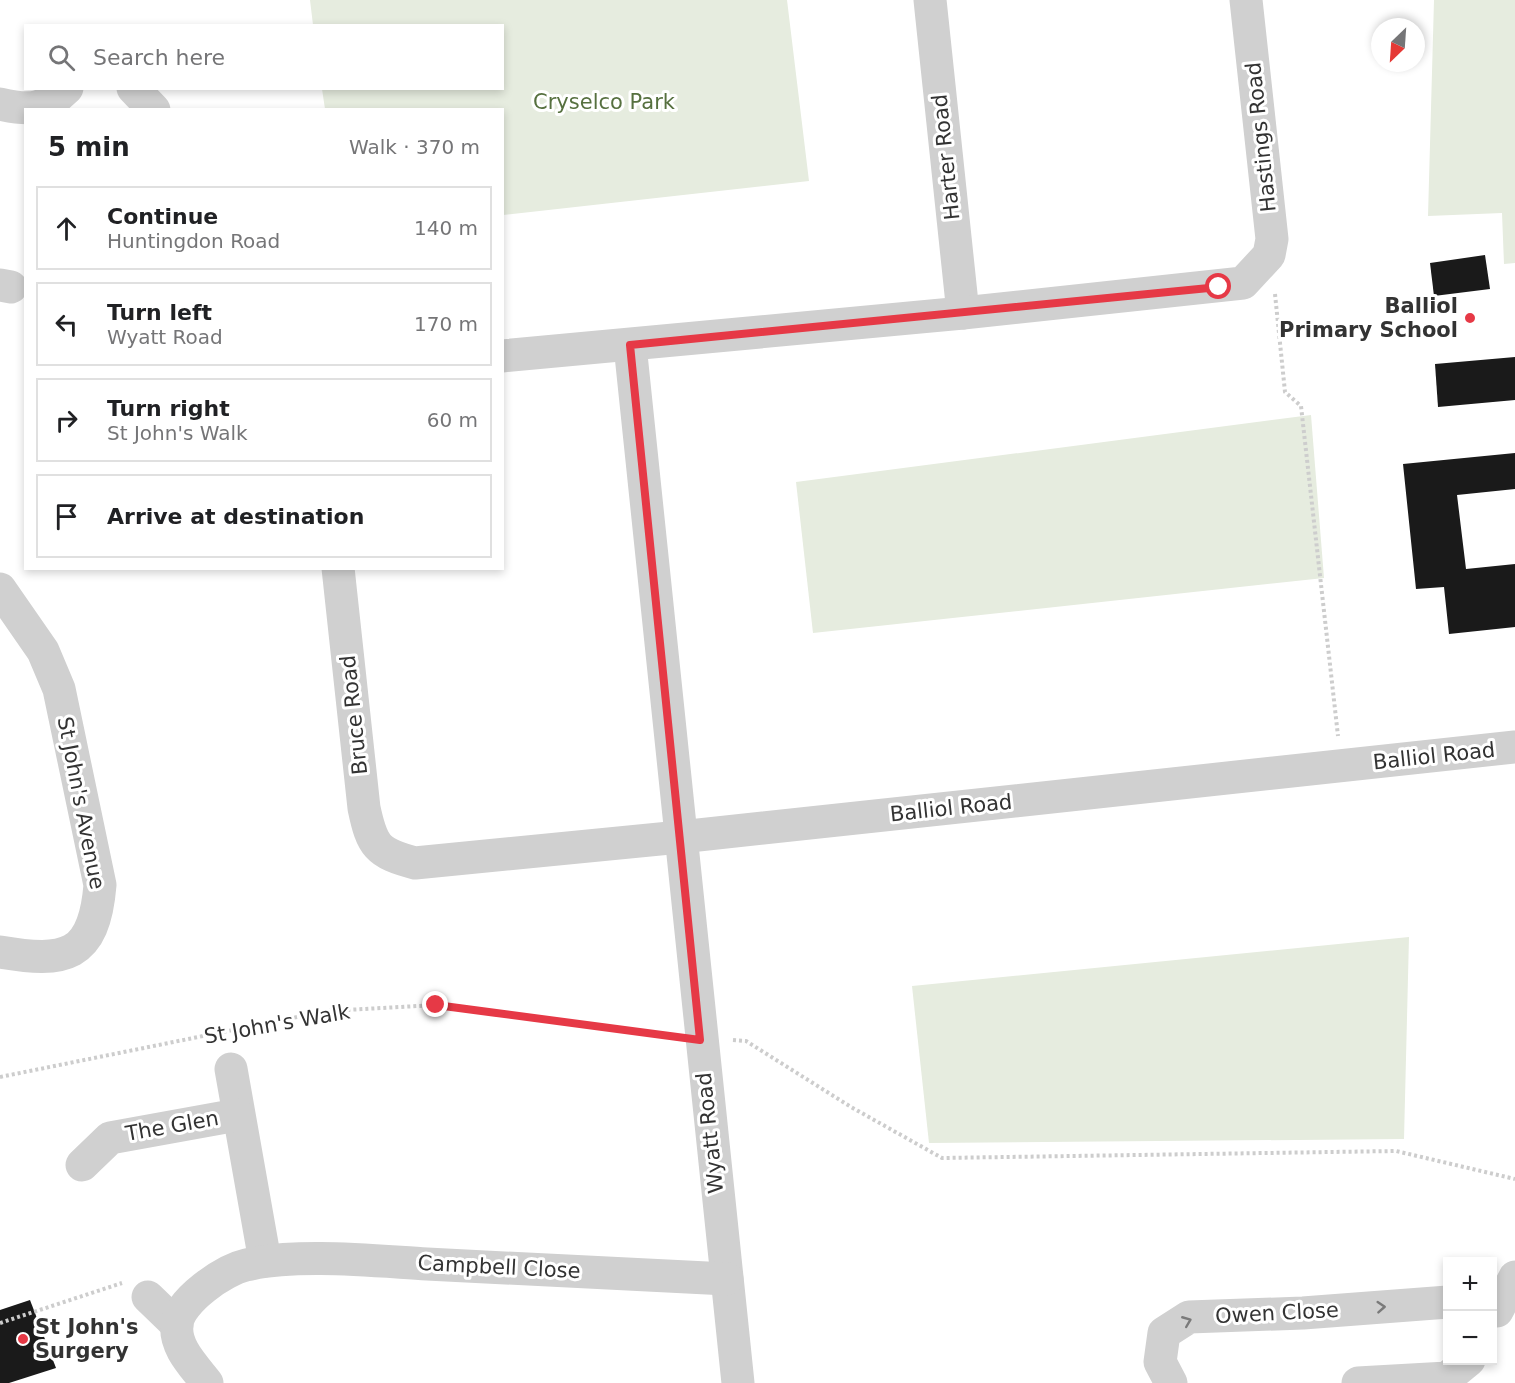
<!DOCTYPE html>
<meta charset="utf-8">
<style>
body{margin:0;font-family:"DejaVu Sans",sans-serif;background:#f2f2f2;color:#202124}
.controls{position:absolute;right:18px;bottom:18px;display:grid;overflow:hidden;border-radius:0px;box-shadow:0 3px 9px #0003}
.controls button{width:54px;height:54px;display:grid;place-items:center;padding:0;border:0;border-bottom:2px solid #e0e0e0;background:#fff;color:#202124;font:30px sans-serif}
.compass{position:absolute;left:1371px;top:18px;width:54px;height:54px;border-radius:50%;background:#fff;box-shadow:0 3px 9px #0003;rotate:205deg}
.stop{position:absolute;width:18px;height:18px;margin:-14px;border:4px solid #e63946;border-radius:50%;background:#fff}
.stop.end{background:#e63946;border-color:#fff;box-shadow:0 2px 6px #0008}
.list{margin:0;padding:0;list-style:none}
h2{display:flex;justify-content:space-between;align-items:center;height:78px;margin:0;padding:0 24px;font-size:26px}
h2 small{font-size:20px;font-weight:400;color:#757577}
.list li{display:grid;grid-template-columns:39px 1fr auto;gap:18px;align-items:center;box-sizing:border-box;height:84px;margin:0 12px 12px;padding:0 12px;border:2px solid #e0e0e0;border-radius:0px}
.list b{display:block;font-size:22px;white-space:nowrap}
.list p{margin:0;font-size:20px;white-space:nowrap;color:#757577}
.list em{font-size:20px;font-style:normal;color:#757577}
.icon{flex:none;width:33px;height:33px;fill:none;stroke:currentColor;stroke-width:2;stroke-linecap:round;stroke-linejoin:round}
.map{position:relative;flex:none;width:1515px;height:1383px;overflow:hidden}
.search{position:absolute;background:#fff;box-shadow:0 3px 9px #0003;left:24px;top:24px;width:480px;height:66px;display:flex;align-items:center;gap:15px;box-sizing:border-box;padding:0 21px;border-radius:0px;color:#757577;font-size:22px}
.panel{position:absolute;background:#fff;box-shadow:0 3px 9px #0003;left:24px;top:108px;width:480px;height:462px;border-radius:0px}
.map>svg:first-child{display:block}
.green{fill:#e6ecdf}
.building{fill:#1a1a1a}
.lines{fill:none;stroke-linecap:round;stroke-linejoin:round}
.path{stroke:#cdcdcd;stroke-width:4;stroke-dasharray:3 3;stroke-linecap:butt}
.minor{stroke:#d0d0d0;stroke-width:33}
.oneway{stroke:#7a7a7a}
.route{stroke:#e63946;stroke-width:8}
.poi-dot{fill:#e63946;stroke:#fff;stroke-width:2}
.labels{text-anchor:middle;dominant-baseline:central;stroke-width:6;stroke-linejoin:round;paint-order:stroke}
.park-label{font-size:21px;fill:#56703f;stroke:#fff}
.street-label{font-size:21px;fill:#333;stroke:#fff}
.poi-label{font-size:21px;font-weight:bold;fill:#333;stroke:#fff;text-anchor:end}
</style>
<div class="map">
<svg width="1515" height="1383" viewBox="0 0 1515 1383">
<rect width="100%" height="100%" fill="#fff"/>
<g class="green">
<path d="M310,0H787L809,181L503,215L502,110L325,109L322,89L502,88V26L313,25Z"/>
<path d="M1434,0H1515V263L1504,264L1502,213L1428,216Z"/>
<path d="M1311,415L1324,578L813,633L796,482Z"/>
<path d="M1409,937L1404,1139L929,1143L912,986Z"/>
</g>
<g class="building">
<path d="M1485,255L1490,289L1434,296L1430,263Z"/>
<path d="M1515,357V400L1438,407L1435,364Z"/>
<path d="M1515,453V489L1457,495L1466,569L1515,564V627L1449,634L1444,587L1416,589L1403,464Z"/>
<path d="M30,1300L56,1368L9,1383H0V1310Z"/>
</g>
<g class="lines">
<g class="path">
<path d="M1275,294L1285,392L1301,406L1338,736"/>
<path d="M733,1040L746,1041L851,1107L942,1158L1396,1151L1515,1179"/>
<path d="M0,1077L327,1011L436,1005L671,1036"/>
<path d="M0,1323L122,1283"/>
</g>
<g class="minor">
<path d="M930,0L963,313"/>
<path d="M133,88L154,110"/>
<path d="M0,104C30,111 45,110 67,88"/>
<path d="M0,285L11,287"/>
<path d="M630,345L738,1383"/>
<path d="M502,356L963,313L1243,283L1269,255L1272,239L1246,0"/>
<path d="M338,568L364,808C372,846 377,853 415,863L680,837L1515,747"/>
<path d="M0,589L43,651L59,689L100,885C94,958 65,963 0,952"/>
<path d="M231,1069L265,1261"/>
<path d="M82,1165L110,1138L237,1115"/>
<path d="M148,1297L177,1325"/>
<path d="M1497,1311L1515,1277"/>
<path d="M207,1383C194,1366 174,1347 177,1324C179,1301 224,1270 246,1265C297,1253 374,1261 427,1264C527,1269 627,1274 727,1279"/>
<path d="M1171,1383L1160,1362L1164,1333L1189,1317L1303,1313L1448,1302"/>
<path d="M1358,1383L1447,1378L1469,1360"/>
</g>
</g>
<defs><path id="oneway-chevron" d="M-2-3.5L2.5 0L-2 3.5" fill="none" stroke-width="1.6" stroke-linecap="round" stroke-linejoin="round" transform="scale(1.5)"/></defs>
<g class="oneway">
<use href="#oneway-chevron" transform="translate(1381 1307) rotate(-4)"/>
<use href="#oneway-chevron" transform="translate(1187 1321) rotate(-22)"/>
</g>
<g class="lines">
<path class="route" d="M436,1005L700,1040L630,345L1219,287"/>
</g>
<g class="poi-dot">
<circle cx="1470" cy="318" r="6"/>
<circle cx="23" cy="1339" r="6"/>
</g>
<g class="labels">
<g class="park-label">
<text x="604" y="102">Cryselco Park</text>
</g>
<g class="street-label">
<text transform="translate(1261 137) rotate(-96)">Hastings Road</text>
<text transform="translate(946 157) rotate(-96)">Harter Road</text>
<text transform="translate(354 715) rotate(-96)">Bruce Road</text>
<text transform="translate(1434 756) rotate(-6)">Balliol Road</text>
<text transform="translate(81 803) rotate(79)">St John's Avenue</text>
<text transform="translate(951 808) rotate(-6)">Balliol Road</text>
<text transform="translate(277 1024) rotate(-10)">St John's Walk</text>
<text transform="translate(172 1126) rotate(-10)">The Glen</text>
<text transform="translate(710 1133) rotate(-96)">Wyatt Road</text>
<text transform="translate(499 1267) rotate(3)">Campbell Close</text>
<text transform="translate(1277 1313) rotate(-3)">Owen Close</text>
</g>
<g class="poi-label">
<text x="1458" y="306">Balliol<tspan x="1458" dy="24">Primary School</tspan></text>
<text x="35" y="1327" text-anchor="start">St John's<tspan x="35" dy="24">Surgery</tspan></text>
</g>
</g>
</svg>
<div class="controls">
<button>+</button>
<button>−</button>
</div>
<svg class="compass" viewBox="-18 -18 36 36"><path d="M0-13l5 13h-10z" fill="#e53935"/><path d="M0 13l5-13h-10z" fill="#757577"/></svg>
<div class="stop" style="left:1219px;top:287px"></div>
<div class="stop end" style="left:436px;top:1005px"></div>
<div class="search"><svg class="icon" aria-label="search" viewBox="0 0 24 24"><circle cx="10" cy="10" r="6"/><path d="M15 15l6 6"/></svg>Search here</div>
<section class="panel">
<h2>5 min<small>Walk · 370 m</small></h2>
<ul class="list">
<li><svg class="icon" aria-label="ahead" viewBox="0 0 24 24"><path d="M12 20V5M6 11l6-6 6 6"/></svg><div><b>Continue</b><p>Huntingdon Road</p></div><em>140 m</em></li>
<li><svg class="icon" aria-label="left" viewBox="0 0 24 24"><path d="M17 20v-9H6M10 6l-5 5 5 5"/></svg><div><b>Turn left</b><p>Wyatt Road</p></div><em>170 m</em></li>
<li><svg class="icon" aria-label="right" viewBox="0 0 24 24"><path d="M7 20v-9h11M14 6l5 5-5 5"/></svg><div><b>Turn right</b><p>St John's Walk</p></div><em>60 m</em></li>
<li><svg class="icon" aria-label="arrive" viewBox="0 0 24 24"><path d="M6 21V4h12l-3 4 3 4H6"/></svg><div><b>Arrive at destination</b></div></li>
</ul>
</section>
</div>
